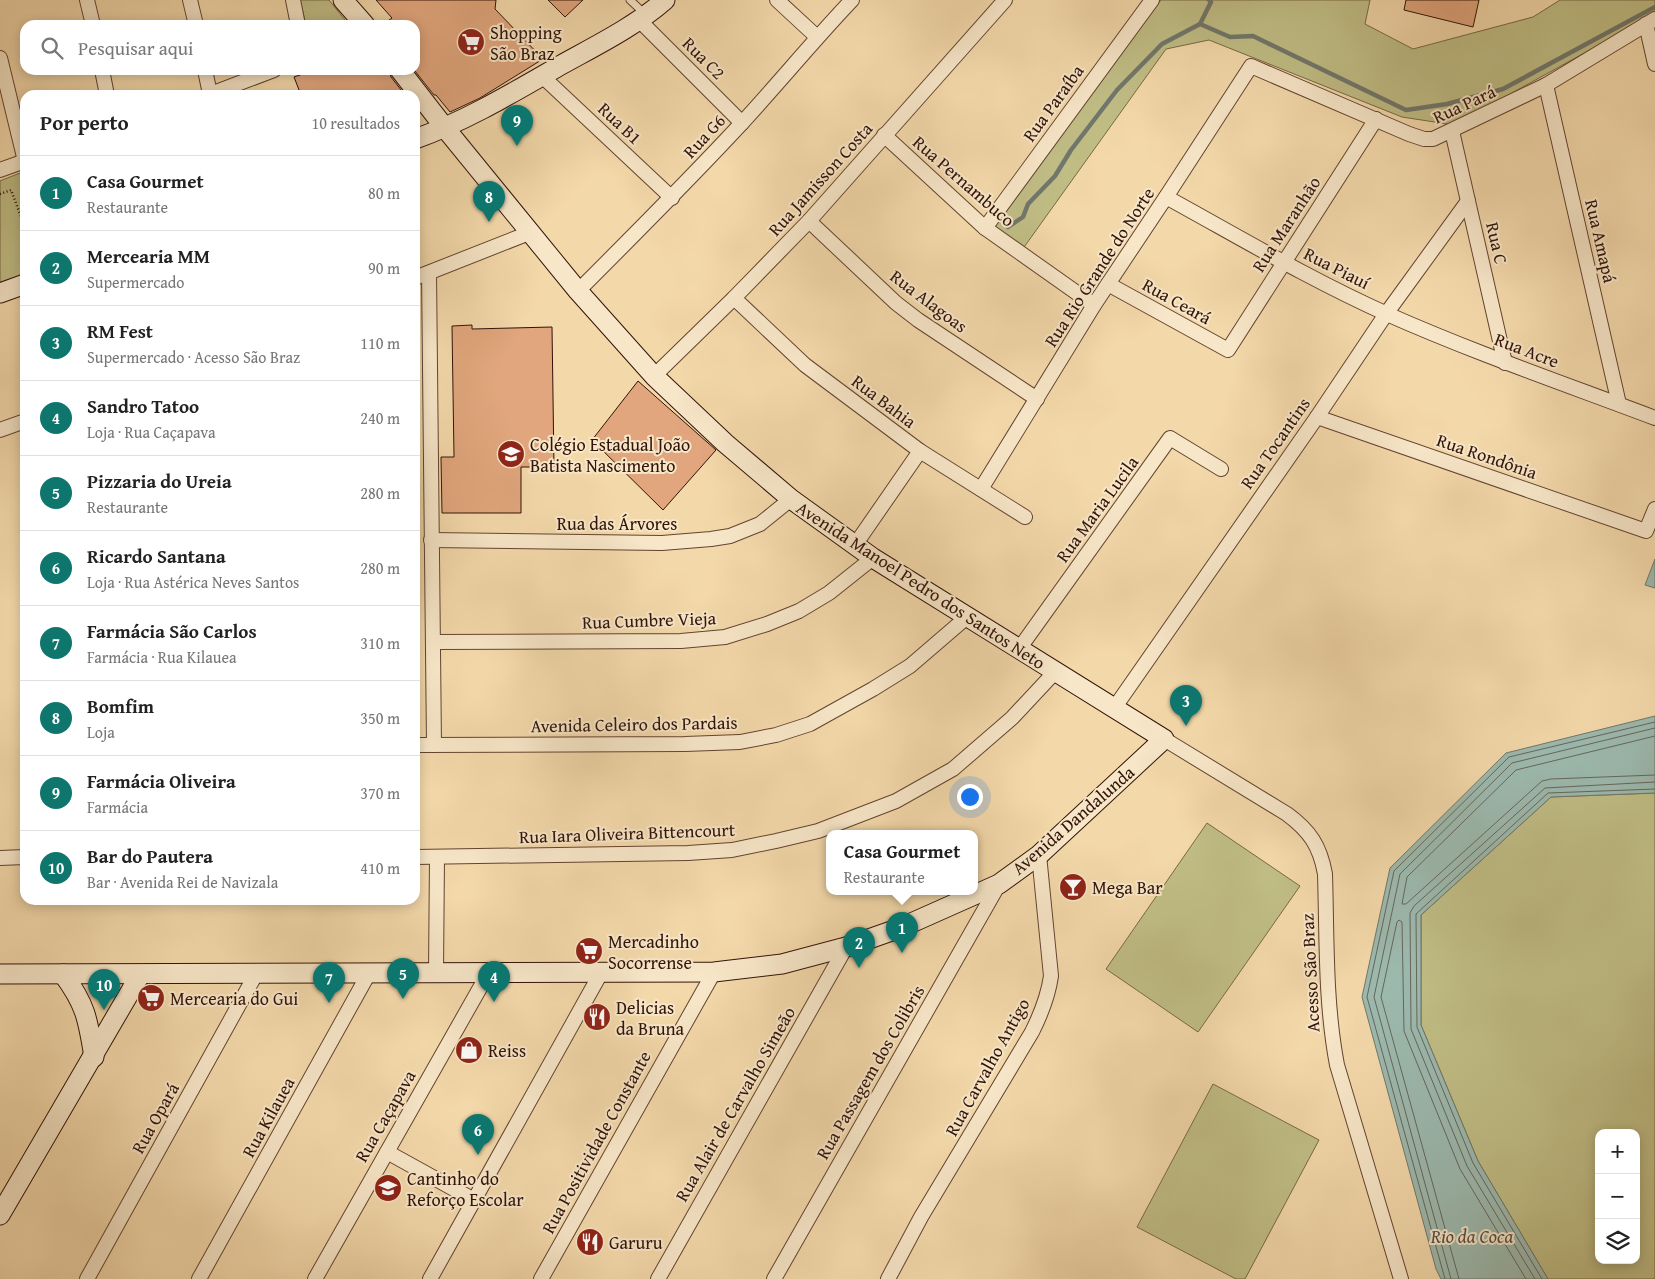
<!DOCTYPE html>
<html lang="pt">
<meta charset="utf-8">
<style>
body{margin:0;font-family:"Gentium Book Plus",serif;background:#f6f6f6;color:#222}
.controls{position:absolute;right:15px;bottom:15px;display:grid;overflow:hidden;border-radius:10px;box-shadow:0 2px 12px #0003}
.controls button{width:45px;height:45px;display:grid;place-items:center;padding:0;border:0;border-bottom:1px solid #e0e0e0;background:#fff;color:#222;font:25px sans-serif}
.you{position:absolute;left:969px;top:796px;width:18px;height:18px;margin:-12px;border:4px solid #fff;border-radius:50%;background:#1a73e8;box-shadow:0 0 0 8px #1a73e833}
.badge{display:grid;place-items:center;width:32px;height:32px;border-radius:50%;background:#0f766e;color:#fff;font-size:16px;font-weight:700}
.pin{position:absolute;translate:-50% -41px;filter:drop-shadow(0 1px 2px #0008)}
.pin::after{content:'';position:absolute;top:26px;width:18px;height:15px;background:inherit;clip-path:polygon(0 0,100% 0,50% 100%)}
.popup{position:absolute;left:826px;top:830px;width:152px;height:65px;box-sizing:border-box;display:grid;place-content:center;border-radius:10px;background:#fff;filter:drop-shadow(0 1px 4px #0005);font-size:16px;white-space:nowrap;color:#767676}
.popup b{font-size:19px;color:#222}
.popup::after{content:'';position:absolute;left:50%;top:100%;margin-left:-10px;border:10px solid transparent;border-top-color:#fff}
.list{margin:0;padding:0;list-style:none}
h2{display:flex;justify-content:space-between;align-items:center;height:65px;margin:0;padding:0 20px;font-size:21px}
h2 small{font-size:16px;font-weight:400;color:#767676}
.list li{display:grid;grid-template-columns:32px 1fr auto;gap:15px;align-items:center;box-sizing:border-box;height:75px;padding:0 20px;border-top:1px solid #e0e0e0}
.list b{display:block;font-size:19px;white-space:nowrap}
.list p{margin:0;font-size:16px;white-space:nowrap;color:#767676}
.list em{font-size:16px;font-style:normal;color:#767676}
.icon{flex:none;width:28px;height:28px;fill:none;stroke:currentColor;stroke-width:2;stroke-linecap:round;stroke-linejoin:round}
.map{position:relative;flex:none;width:1655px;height:1279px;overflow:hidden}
.search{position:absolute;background:#fff;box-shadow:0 2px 12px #0003;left:20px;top:20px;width:400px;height:55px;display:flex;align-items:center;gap:12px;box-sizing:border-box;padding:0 18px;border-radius:15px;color:#767676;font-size:19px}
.panel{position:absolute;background:#fff;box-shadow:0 2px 12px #0003;left:20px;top:90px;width:400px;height:815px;border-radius:15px}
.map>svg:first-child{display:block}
.green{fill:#c0bd85;stroke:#786846;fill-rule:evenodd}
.water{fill:#9cb9ae;stroke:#71776c}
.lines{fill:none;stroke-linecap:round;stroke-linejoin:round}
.shore{stroke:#66665b;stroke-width:1}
.stream{stroke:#71776c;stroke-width:4.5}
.building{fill:#e1a67d;stroke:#311308}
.lane-casing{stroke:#624430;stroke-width:9}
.street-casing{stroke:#624430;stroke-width:16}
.secondary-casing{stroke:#311308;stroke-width:21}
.path{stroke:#311308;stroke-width:2.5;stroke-dasharray:1 2.5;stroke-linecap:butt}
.lane{stroke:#f7e6c8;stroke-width:7}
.street{stroke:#f7e6c8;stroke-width:14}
.secondary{stroke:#f7e6c8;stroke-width:19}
.labels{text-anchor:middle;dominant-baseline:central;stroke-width:4;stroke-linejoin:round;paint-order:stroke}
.poi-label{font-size:18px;fill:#311308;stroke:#f7e6c8;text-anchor:start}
.street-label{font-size:18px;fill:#311308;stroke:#f7e6c8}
.water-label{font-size:19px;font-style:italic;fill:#564d42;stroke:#f7e6c8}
</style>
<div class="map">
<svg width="1655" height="1279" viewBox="0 0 1655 1279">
<rect width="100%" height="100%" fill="#f3d8aa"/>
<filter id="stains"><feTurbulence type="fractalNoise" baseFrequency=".004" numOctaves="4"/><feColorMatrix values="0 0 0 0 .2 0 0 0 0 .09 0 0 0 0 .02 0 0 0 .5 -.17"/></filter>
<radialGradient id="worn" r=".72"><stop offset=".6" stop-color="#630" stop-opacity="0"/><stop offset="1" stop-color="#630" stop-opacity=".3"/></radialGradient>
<g class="green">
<path d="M300,0H329L349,25H306Z"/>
<path d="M1161,0H1370L1365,24L1413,49L1533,17L1560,0H1655V14L1454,125L1402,117L1209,40L1166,49L1022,250L993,228Z"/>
<path d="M25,171V275L0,285V181Z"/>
<path d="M1655,793V1279H1548L1478,1161L1421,1025V915L1551,797ZM1599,1133H1636V1260H1599Z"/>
<path d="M1207,823L1300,886L1198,1032L1106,969Z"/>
<path d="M1213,1084L1319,1140L1245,1279H1236L1137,1227Z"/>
</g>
<g class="water">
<path d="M1655,559V588L1645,585Z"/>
<path d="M1655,716V793L1551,797L1421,915V1025L1478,1161L1548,1279H1441L1436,1269L1362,997L1390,868L1506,753Z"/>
</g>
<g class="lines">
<g class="shore">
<path d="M1655,736L1516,770L1407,877L1402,904H1406L1542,781L1551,779L1655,775"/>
<path d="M1445,1279L1367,997L1394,871L1509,757L1655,722"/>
<path d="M1451,1279L1374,997L1400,874L1512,763L1655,728"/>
<path d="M1459,1279L1381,997L1397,922L1399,920L1402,922L1404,1031L1460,1169L1526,1279"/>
<path d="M1535,1279L1467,1166L1411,1029L1410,913L1414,906L1545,788L1655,782"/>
<path d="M1542,1279L1473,1163L1417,1027L1416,914L1548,793L1655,789"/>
</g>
<g class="stream">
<path d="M1200,24L1211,2L1209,0"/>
<path d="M1008,227L1023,217L1028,204L1055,176L1071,150L1117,90L1162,44L1200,24L1230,37L1253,36L1406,110L1447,104L1503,89L1655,7"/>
</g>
</g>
<g class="building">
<path d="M376,0H496L495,9L543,59L480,98L450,112L436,95H434L415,71V25H382L392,18Z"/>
<path d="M548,0H583L565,17Z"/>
<path d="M1406,0H1479L1473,27L1404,10Z"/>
<path d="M314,70H389L391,77L405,95H301L294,77Z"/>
<path d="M472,325V329L552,327L554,467H521V513H442L441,457H454L452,326Z"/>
<path d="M638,381L716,450L663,510L592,440Z"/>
</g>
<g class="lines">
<g class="lane-casing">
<path id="lane" d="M630,0L646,15"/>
</g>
<g class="street-casing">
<g id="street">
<path d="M87,0L93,25"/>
<path d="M190,0L196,25"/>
<path d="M293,0L298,25"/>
<path d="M777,0L817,37"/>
<path d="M639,20L742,123"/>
<path d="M1646,24L1655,64"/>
<path d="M0,58L25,161"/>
<path d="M102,70L107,95"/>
<path d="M205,70L210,94"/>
<path d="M542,76L672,198"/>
<path d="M1546,85L1619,404"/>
<path d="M208,95L274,70"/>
<path d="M1452,131L1505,363"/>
<path d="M884,135L985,228L1094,305"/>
<path d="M0,170L25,161"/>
<path d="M1166,197C1239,237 1311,280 1387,314C1475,353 1565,384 1655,418"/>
<path d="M809,221L896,303L918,320L1037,399"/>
<path d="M985,228L1152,0"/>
<path d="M429,273L434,745"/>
<path d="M415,278L529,233"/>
<path d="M1108,284L1228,350L1376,119"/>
<path d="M578,291C633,236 687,182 740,125C778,84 813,41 852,0"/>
<path d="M734,298L805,365L920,451L1025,517"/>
<path d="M654,376L734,298L809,221L1005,0"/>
<path d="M1317,417L1646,531L1655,509"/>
<path d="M0,430L25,421"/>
<path d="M981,489L1094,305L1166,197L1251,66L1409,134L1424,139H1433L1546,85L1655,19"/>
<path d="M431,540L662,543L711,539L730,536L760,524L791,499"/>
<path d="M855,545L920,451"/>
<path d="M433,642L681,641L725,637L767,624L799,611L829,593L873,558"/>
<path d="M1019,649L1170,438L1221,469"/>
<path d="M1115,707L1317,417L1386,314L1468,201"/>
<path d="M1164,739L1287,814C1310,831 1320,846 1325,874C1327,938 1325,1002 1337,1065L1401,1279"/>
<path d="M415,745L685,744L740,742L776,735L810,724L873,689L910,666L967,617"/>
<path d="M415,857L688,853L732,850L776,841L818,831L896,801L953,769L1012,718L1055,672"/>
<path d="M0,858L25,857"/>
<path d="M436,972L437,857"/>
<path d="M387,1152L474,1200"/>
<path d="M87,1279L256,974"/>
<path d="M199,1279L369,973"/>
<path d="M315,1279L489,972"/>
<path d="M430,1279L602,971"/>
<path d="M541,1279L714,972"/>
<path d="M658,1279L846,947"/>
<path d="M774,1279L999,884"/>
<path d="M888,1279L921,1217L1032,1032C1041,1014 1048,997 1051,976L1039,855"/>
</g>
</g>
<g class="secondary-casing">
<g id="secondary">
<path d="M343,0L365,25"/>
<path d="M415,139C466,121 514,92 561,65C597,45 634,27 665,0"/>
<path d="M0,293L25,284"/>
<path d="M0,974L714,972L782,964L846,947L900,928L999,884L1039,855L1164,739L873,558L791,499L725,443L654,376L578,291L445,128L400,70"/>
<path d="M63,974C86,1005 88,1020 94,1057"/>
<path d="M0,1215L140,975"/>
</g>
</g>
<path class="path" d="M0,194L11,190L25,227"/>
<use href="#lane" class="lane"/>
<use href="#street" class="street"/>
<use href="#secondary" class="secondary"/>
</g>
<defs>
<g id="supermarket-disc" transform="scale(1.4375)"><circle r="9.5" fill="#8f2418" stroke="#f7e6c8"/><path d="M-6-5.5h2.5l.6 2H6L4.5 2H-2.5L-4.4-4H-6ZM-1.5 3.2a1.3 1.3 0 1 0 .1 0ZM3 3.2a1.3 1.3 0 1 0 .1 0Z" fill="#fff"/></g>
<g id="school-disc" transform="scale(1.4375)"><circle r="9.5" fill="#8f2418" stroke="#f7e6c8"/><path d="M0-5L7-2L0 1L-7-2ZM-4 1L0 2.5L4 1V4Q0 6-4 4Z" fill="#fff"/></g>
<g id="bar-disc" transform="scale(1.4375)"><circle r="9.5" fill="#8f2418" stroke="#f7e6c8"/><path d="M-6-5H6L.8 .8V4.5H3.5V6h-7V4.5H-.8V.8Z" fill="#fff"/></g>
<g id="restaurant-disc" transform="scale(1.4375)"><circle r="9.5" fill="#8f2418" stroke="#f7e6c8"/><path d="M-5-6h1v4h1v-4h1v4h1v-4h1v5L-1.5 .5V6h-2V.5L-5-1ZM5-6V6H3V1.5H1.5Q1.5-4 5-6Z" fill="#fff"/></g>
<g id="shop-disc" transform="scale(1.4375)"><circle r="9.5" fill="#8f2418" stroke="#f7e6c8"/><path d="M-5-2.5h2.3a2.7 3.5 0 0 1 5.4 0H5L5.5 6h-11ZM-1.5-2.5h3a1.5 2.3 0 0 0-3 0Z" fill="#fff"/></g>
</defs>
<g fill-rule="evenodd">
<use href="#supermarket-disc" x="471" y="42"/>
<use href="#school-disc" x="511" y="454"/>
<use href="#bar-disc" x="1073" y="887"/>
<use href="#supermarket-disc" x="589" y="951"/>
<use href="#supermarket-disc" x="151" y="998"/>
<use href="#restaurant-disc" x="597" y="1017"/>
<use href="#shop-disc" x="469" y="1050"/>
<use href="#school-disc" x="388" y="1188"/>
<use href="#restaurant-disc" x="590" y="1242"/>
</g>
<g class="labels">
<g class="poi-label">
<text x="490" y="32">Shopping<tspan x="490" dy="21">São Braz</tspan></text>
<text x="530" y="444">Colégio Estadual João<tspan x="530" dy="21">Batista Nascimento</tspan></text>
<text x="1092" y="887">Mega Bar</text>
<text x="608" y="941">Mercadinho<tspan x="608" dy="21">Socorrense</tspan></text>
<text x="170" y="998">Mercearia do Gui</text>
<text x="616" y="1007">Delicias<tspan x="616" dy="21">da Bruna</tspan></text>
<text x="488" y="1050">Reiss</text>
<text x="407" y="1178">Cantinho do<tspan x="407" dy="21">Reforço Escolar</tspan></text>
<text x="609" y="1242">Garuru</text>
</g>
<g class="street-label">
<text transform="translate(704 58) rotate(45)">Rua C2</text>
<text transform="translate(1053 103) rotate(-54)">Rua Paraíba</text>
<text transform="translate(1464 104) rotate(-25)">Rua Pará</text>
<text transform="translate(620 123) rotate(43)">Rua B1</text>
<text transform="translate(704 136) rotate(-47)">Rua G6</text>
<text transform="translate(820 179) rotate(-48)">Rua Jamisson Costa</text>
<text transform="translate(964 181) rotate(41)">Rua Pernambuco</text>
<text transform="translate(1286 224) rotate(-57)">Rua Maranhão</text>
<text transform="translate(1601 241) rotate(77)">Rua Amapá</text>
<text transform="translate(1497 243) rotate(77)">Rua C</text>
<text transform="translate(1099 267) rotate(-57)">Rua Rio Grande do Norte</text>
<text transform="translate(1337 268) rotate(27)">Rua Piauí</text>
<text transform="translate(929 301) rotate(37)">Rua Alagoas</text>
<text transform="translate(1177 301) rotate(29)">Rua Ceará</text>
<text transform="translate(1527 350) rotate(21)">Rua Acre</text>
<text transform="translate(884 401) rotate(37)">Rua Bahia</text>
<text transform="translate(1275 443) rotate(-55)">Rua Tocantins</text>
<text transform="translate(1487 456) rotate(19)">Rua Rondônia</text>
<text transform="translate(1097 509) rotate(-54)">Rua Maria Lucila</text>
<text x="617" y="523">Rua das Árvores</text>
<text transform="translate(921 585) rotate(33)">Avenida Manoel Pedro dos Santos Neto</text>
<text transform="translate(649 620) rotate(-2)">Rua Cumbre Vieja</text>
<text transform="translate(634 724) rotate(-1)">Avenida Celeiro dos Pardais</text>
<text transform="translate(1073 820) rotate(-41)">Avenida Dandalunda</text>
<text transform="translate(627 833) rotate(-2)">Rua Iara Oliveira Bittencourt</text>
<text transform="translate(1310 973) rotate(-93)">Acesso São Braz</text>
<text transform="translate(987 1067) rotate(-61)">Rua Carvalho Antigo</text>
<text transform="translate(870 1072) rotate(-60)">Rua Passagem dos Colibris</text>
<text transform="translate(735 1104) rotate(-60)">Rua Alair de Carvalho Simeão</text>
<text transform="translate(385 1116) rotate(-60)">Rua Caçapava</text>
<text transform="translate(268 1117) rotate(-61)">Rua Kilauea</text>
<text transform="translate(155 1118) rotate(-61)">Rua Opará</text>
<text transform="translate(596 1142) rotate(-61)">Rua Positividade Constante</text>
</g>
<g class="water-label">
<text x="1472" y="1236">Rio da Coca</text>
</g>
</g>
<rect width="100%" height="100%" filter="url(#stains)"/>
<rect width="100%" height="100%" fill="url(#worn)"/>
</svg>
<div class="controls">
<button>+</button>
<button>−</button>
<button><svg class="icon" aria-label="layers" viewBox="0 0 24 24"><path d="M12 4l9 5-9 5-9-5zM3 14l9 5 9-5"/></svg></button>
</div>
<div class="you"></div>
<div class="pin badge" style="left:902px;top:953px">1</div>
<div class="popup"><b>Casa Gourmet</b>Restaurante</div>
<div class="pin badge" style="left:859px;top:968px">2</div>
<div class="pin badge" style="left:1186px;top:726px">3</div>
<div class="pin badge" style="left:494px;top:1002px">4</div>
<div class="pin badge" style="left:403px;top:999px">5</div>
<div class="pin badge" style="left:478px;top:1155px">6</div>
<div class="pin badge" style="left:329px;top:1003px">7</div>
<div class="pin badge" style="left:489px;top:222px">8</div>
<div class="pin badge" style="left:517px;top:146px">9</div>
<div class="pin badge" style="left:104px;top:1010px">10</div>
<div class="search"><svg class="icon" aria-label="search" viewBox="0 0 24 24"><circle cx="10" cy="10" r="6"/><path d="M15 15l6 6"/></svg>Pesquisar aqui</div>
<section class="panel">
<h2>Por perto<small>10 resultados</small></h2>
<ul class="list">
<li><span class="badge">1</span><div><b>Casa Gourmet</b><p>Restaurante</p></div><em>80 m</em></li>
<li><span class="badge">2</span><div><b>Mercearia MM</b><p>Supermercado</p></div><em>90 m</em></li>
<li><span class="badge">3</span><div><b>RM Fest</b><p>Supermercado · Acesso São Braz</p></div><em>110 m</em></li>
<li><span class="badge">4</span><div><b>Sandro Tatoo</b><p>Loja · Rua Caçapava</p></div><em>240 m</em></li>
<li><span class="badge">5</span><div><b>Pizzaria do Ureia</b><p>Restaurante</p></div><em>280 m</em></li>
<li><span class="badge">6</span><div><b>Ricardo Santana</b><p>Loja · Rua Astérica Neves Santos</p></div><em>280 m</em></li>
<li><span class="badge">7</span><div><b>Farmácia São Carlos</b><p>Farmácia · Rua Kilauea</p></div><em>310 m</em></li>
<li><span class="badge">8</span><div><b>Bomfim</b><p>Loja</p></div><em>350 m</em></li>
<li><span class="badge">9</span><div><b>Farmácia Oliveira</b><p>Farmácia</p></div><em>370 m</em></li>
<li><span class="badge">10</span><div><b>Bar do Pautera</b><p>Bar · Avenida Rei de Navizala</p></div><em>410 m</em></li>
</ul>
</section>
</div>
